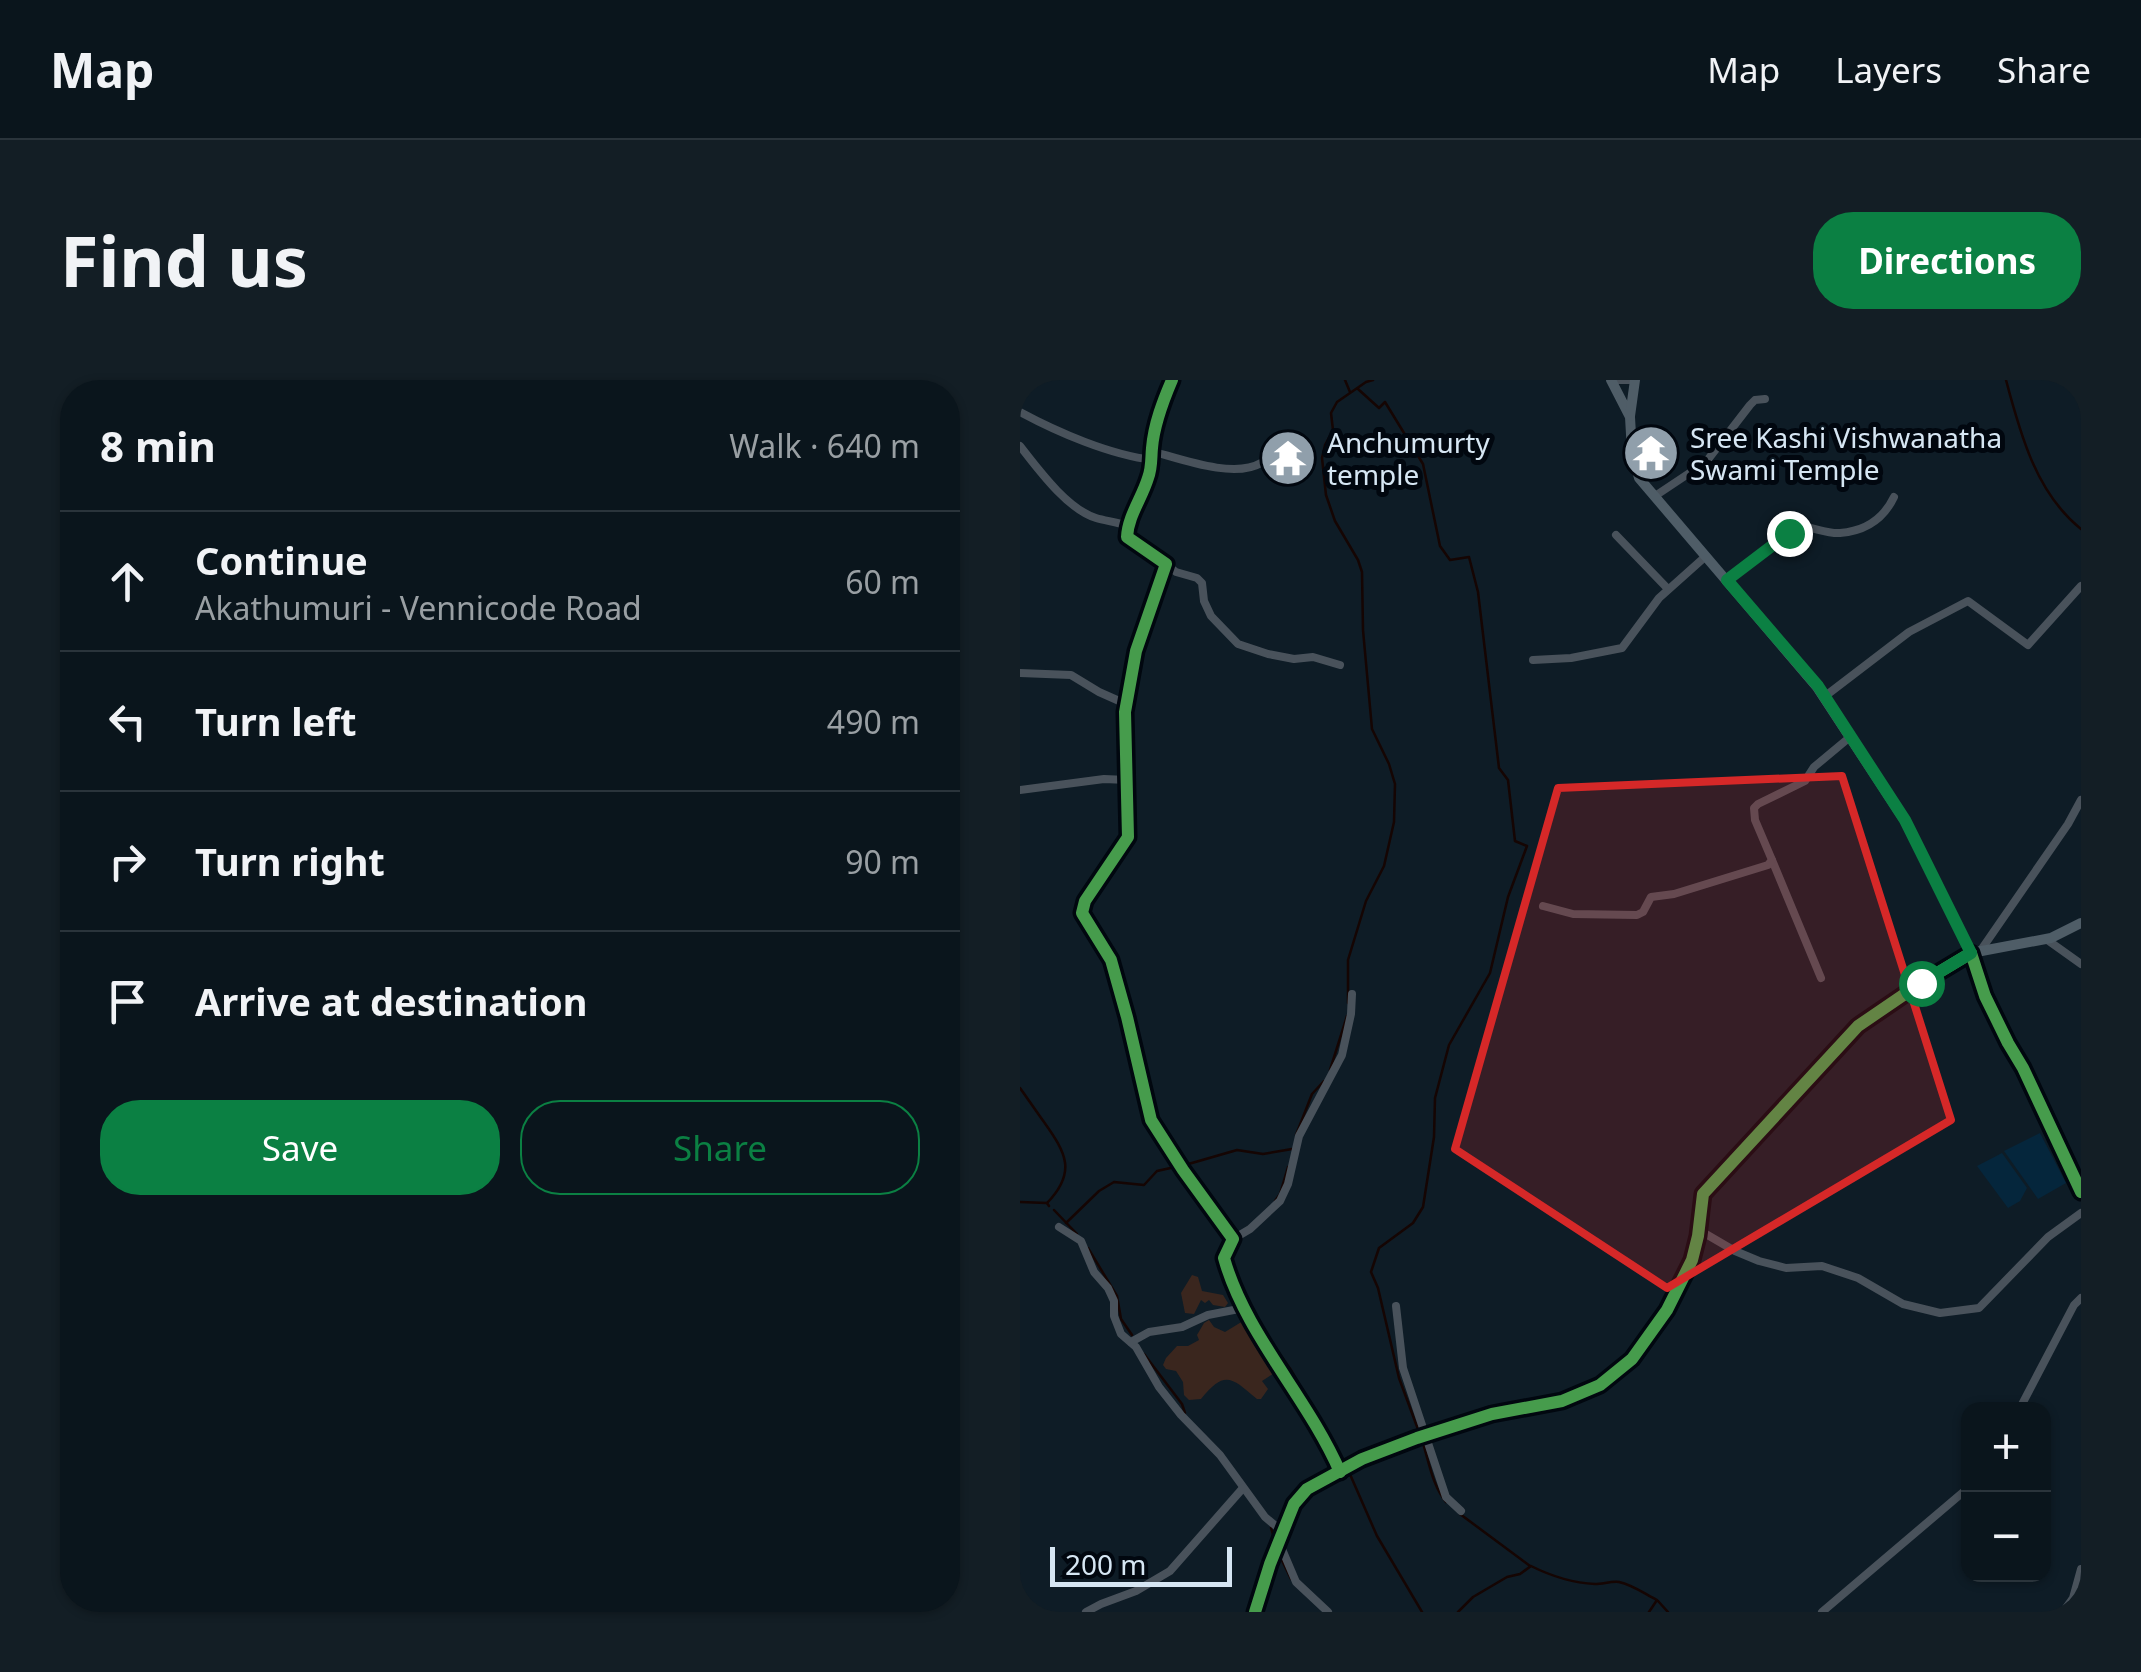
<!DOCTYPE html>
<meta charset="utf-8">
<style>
body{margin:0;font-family:"Noto Sans",sans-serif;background:#131e25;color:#f1f3f6}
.controls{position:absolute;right:30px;bottom:30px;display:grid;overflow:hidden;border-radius:20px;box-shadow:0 2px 8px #0004}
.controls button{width:90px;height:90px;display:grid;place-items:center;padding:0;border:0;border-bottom:2px solid #2a343b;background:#0a151c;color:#f1f3f6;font:50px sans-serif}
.scale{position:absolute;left:30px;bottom:25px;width:182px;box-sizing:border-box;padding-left:10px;border:5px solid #d6e6f3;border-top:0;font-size:28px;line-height:35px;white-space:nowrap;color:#d6e6f3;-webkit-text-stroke:8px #01070f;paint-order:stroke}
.stop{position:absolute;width:30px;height:30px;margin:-22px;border:8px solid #0b8043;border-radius:50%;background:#fff}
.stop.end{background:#0b8043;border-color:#fff;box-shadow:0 2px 10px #0008}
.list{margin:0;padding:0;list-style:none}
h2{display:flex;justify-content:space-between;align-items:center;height:130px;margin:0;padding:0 40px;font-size:42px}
h2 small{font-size:32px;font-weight:400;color:#999fa3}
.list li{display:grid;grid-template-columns:65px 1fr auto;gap:30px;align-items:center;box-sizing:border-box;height:140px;padding:0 40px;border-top:2px solid #2a343b}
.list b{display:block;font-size:38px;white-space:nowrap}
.list p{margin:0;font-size:32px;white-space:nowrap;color:#999fa3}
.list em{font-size:32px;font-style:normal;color:#999fa3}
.actions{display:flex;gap:20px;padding:30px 40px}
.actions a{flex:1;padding:22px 0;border:2px solid #0b8043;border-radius:40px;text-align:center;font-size:35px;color:#0b8043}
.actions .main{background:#0b8043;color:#fff}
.icon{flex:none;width:55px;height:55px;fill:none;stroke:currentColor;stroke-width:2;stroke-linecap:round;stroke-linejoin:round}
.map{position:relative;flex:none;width:1061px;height:1232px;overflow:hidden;border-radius:40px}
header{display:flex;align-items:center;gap:60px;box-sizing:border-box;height:140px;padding:0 50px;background:#0a151c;border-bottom:2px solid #2a343b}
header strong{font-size:48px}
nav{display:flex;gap:55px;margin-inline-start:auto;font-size:35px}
.intro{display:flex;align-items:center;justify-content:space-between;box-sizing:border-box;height:240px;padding:0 60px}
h1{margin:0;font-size:70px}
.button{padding:25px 45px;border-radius:40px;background:#0b8043;color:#fff;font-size:35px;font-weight:700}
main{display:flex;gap:60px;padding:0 60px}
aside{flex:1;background:#0a151c;border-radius:40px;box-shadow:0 2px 8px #0004}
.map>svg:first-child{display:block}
.built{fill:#05263c}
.green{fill:#3a261e}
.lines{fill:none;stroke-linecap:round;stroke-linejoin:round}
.stream{stroke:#150503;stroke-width:2.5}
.minor{stroke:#49525b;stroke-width:8}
.major{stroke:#4f5d67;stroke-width:10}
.cycleway-casing{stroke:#01070f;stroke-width:19}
.cycleway{stroke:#469c4c;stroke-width:12}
.route{stroke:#0b8043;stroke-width:12}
.marked{fill:#d62828;fill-opacity:0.2;stroke:#d62828;stroke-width:8;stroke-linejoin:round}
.labels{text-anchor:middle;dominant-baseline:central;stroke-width:10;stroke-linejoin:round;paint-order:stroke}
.poi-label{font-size:28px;fill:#d6e6f3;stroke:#01070f;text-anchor:start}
</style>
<header>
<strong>Map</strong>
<nav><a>Map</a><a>Layers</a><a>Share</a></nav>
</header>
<div class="intro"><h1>Find us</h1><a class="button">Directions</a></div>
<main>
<aside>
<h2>8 min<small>Walk · 640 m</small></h2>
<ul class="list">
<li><svg class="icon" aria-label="ahead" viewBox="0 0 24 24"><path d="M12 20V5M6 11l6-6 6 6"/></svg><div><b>Continue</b><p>Akathumuri - Vennicode Road</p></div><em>60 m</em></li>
<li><svg class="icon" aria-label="left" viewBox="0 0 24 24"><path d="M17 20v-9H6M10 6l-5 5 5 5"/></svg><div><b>Turn left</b></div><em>490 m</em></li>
<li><svg class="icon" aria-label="right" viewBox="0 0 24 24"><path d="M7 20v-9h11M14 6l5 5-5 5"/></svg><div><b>Turn right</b></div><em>90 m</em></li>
<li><svg class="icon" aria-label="arrive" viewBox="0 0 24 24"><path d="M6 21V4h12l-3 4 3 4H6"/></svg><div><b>Arrive at destination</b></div></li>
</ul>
<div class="actions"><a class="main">Save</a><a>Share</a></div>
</aside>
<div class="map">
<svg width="1061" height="1232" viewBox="0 0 1061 1232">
<rect width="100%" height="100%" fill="#0e1c26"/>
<g class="built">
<path d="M1020,753L1046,803L1018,819L984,771Z"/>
<path d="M982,773L1007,808L1000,821L988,828L957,786Z"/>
</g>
<g class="green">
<path d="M172,895L178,897L182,911L203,915L208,923L205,927L193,925L189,920L185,923L181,920L174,934L165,933L161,913Z"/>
<path d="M189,940L194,947L205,952L223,941L256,992L242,1001L248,1009L241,1019H237C212,998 205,989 181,1019L169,1020L164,1015L163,1002L156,991L146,989L143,985L146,978L157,966H168L179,960L177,955L184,943Z"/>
</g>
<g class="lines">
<g class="stream">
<path d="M325,0L330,12"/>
<path d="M986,0C1000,53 1016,113 1061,149"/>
<path d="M338,9L359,28L365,22L403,84L420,166L430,180L449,177L458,212L479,388L488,400L495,461L507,466L488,517L470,593L429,665L415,718L414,757L403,827L393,843L359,868L351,892L358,908L379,998L399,1052"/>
<path d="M328,623V580L346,521L364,486L374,442L375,404L369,384L352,349L343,250L342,192L338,180L315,141L306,115L302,78L305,65L313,50L311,33L317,22L346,2L353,0"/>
<path d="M310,690L327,636"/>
<path d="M0,708C8,719 16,731 24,742C46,773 57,792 27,823L29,826"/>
<path d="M276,755L292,714L304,701"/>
<path d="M165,785L217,770L243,774L272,769"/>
<path d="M255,821L260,814L268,787"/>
<path d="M0,822L27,823"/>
<path d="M34,830L57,854"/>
<path d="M46,843L79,811L94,802L124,805L137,791L155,787"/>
<path d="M215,864C211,876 209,883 214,894L243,951L271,990L324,1082"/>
<path d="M68,868L97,916L101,939L112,955"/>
<path d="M124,974L162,1024L165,1033"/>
<path d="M402,1060C409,1081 412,1105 426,1122"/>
<path d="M329,1092L357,1156L402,1232"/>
<path d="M440,1134L510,1186"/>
<path d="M251,1148L255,1161"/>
<path d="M258,1172L271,1199"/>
<path d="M638,1221L648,1232"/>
<path d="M438,1232L453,1217L487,1197L500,1194L511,1186C531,1196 553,1203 575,1204C583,1204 591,1201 599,1202C613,1205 625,1214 637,1220L629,1232"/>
</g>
<g class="minor">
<path d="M152,0C143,21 134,44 132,68C131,78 132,88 128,98C122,118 108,136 107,157L146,184L116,271L105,332L108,457L65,521L62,533L91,580L107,637L131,740L163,790L213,859L204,878C225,954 288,1018 320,1092"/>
<path d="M597,0H609"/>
<path d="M0,32C37,52 90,75 133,80"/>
<path d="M0,66C18,89 47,129 76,138C86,141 97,142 108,146"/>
<path d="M131,71C161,79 214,99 241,83L277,90L289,89"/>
<path d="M635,116L686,82L730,25L735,20L745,19"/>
<path d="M596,155L648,209"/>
<path d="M146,184L156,192L177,198L182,203L184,221L191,236L218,264L248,274L274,279L293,277L320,285"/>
<path d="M707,200L777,146C791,146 806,154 820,153C845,151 863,140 874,117"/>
<path d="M513,280L551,278L602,268L639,218L686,176"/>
<path d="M0,293L51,295L79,312L106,324"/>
<path d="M804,317L889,252L948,221L1008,265L1061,206"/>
<path d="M0,410L84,399L107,400"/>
<path d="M752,480L801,598"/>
<path d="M523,526L553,534L617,535L623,532L631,517L654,514L748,485L752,480L735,440L734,428L738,424L785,401L794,387L830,357"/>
<path d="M1026,559L1061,584"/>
<path d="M961,570L1048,444L1061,420"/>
<path d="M39,847L61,861L74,892L88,908L94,921V936L101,954L116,967L139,1007L161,1035L200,1075L245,1137L263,1152"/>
<path d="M679,850L715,871L739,881L766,888L802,886L838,898L883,924L920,933L959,928L1028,857L1061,833"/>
<path d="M213,859L230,849L260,821L268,804L279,756L322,675L331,634L332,614"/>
<path d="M376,926L383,988L426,1117L441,1131"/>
<path d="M111,962L129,952L162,947L188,935L224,928"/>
<path d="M999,1030L1054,925L1061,918"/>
<path d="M259,1162L276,1202L308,1232"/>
<path d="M66,1232L81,1224L116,1211L150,1191L223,1108"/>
<path d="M235,1232L250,1184L274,1124L287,1109L342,1079L397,1058L472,1034L542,1021L580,1005L612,979L647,930L672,880L678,856L683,814L838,646L901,603L951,573L965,616L988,663L1003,688L1061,812"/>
<path d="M802,1232L948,1108"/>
<path d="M1043,1232L1053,1218L1061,1189"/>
</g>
<g class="major">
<path d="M591,0L610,37L612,72L619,98L797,307L885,441L951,573L1031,558L1061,543"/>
<path d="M610,36L615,0"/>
</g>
<g class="cycleway-casing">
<g id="cycleway">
<path d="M152,0C143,21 134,44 132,68C131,78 132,88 128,98C122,118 108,136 107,157L146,184L116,271L105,332L108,457L65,521L62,533L91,580L107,637L131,740L163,790L213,859L204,878C225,954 288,1018 320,1092"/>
<path d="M235,1232L250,1184L274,1124L287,1109L342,1079L397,1058L472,1034L542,1021L580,1005L612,979L647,930L672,880L678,856L683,814L838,646L901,603L951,573L965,616L988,663L1003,688L1061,812"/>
</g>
</g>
<use href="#cycleway" class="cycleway"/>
</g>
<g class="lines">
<path class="route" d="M769,153L707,200L798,306L885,440L951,573L901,603"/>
</g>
<path class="marked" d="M822,396L931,740L647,908L435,769L538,408Z"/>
<defs>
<g id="temple-disc" transform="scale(2.875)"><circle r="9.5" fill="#909fab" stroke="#01070f"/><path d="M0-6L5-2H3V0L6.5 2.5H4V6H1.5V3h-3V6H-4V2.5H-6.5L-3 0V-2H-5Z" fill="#fff"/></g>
</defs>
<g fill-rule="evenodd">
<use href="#temple-disc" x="631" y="73"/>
<use href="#temple-disc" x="268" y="78"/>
</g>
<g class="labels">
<g class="poi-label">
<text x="670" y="57">Sree Kashi Vishwanatha<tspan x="670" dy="32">Swami Temple</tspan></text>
<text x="307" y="62">Anchumurty<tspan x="307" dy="32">temple</tspan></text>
</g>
</g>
</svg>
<div class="controls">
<button>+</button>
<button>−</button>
</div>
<div class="scale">200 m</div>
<div class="stop" style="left:901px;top:603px"></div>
<div class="stop end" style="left:769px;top:153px"></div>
</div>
</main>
